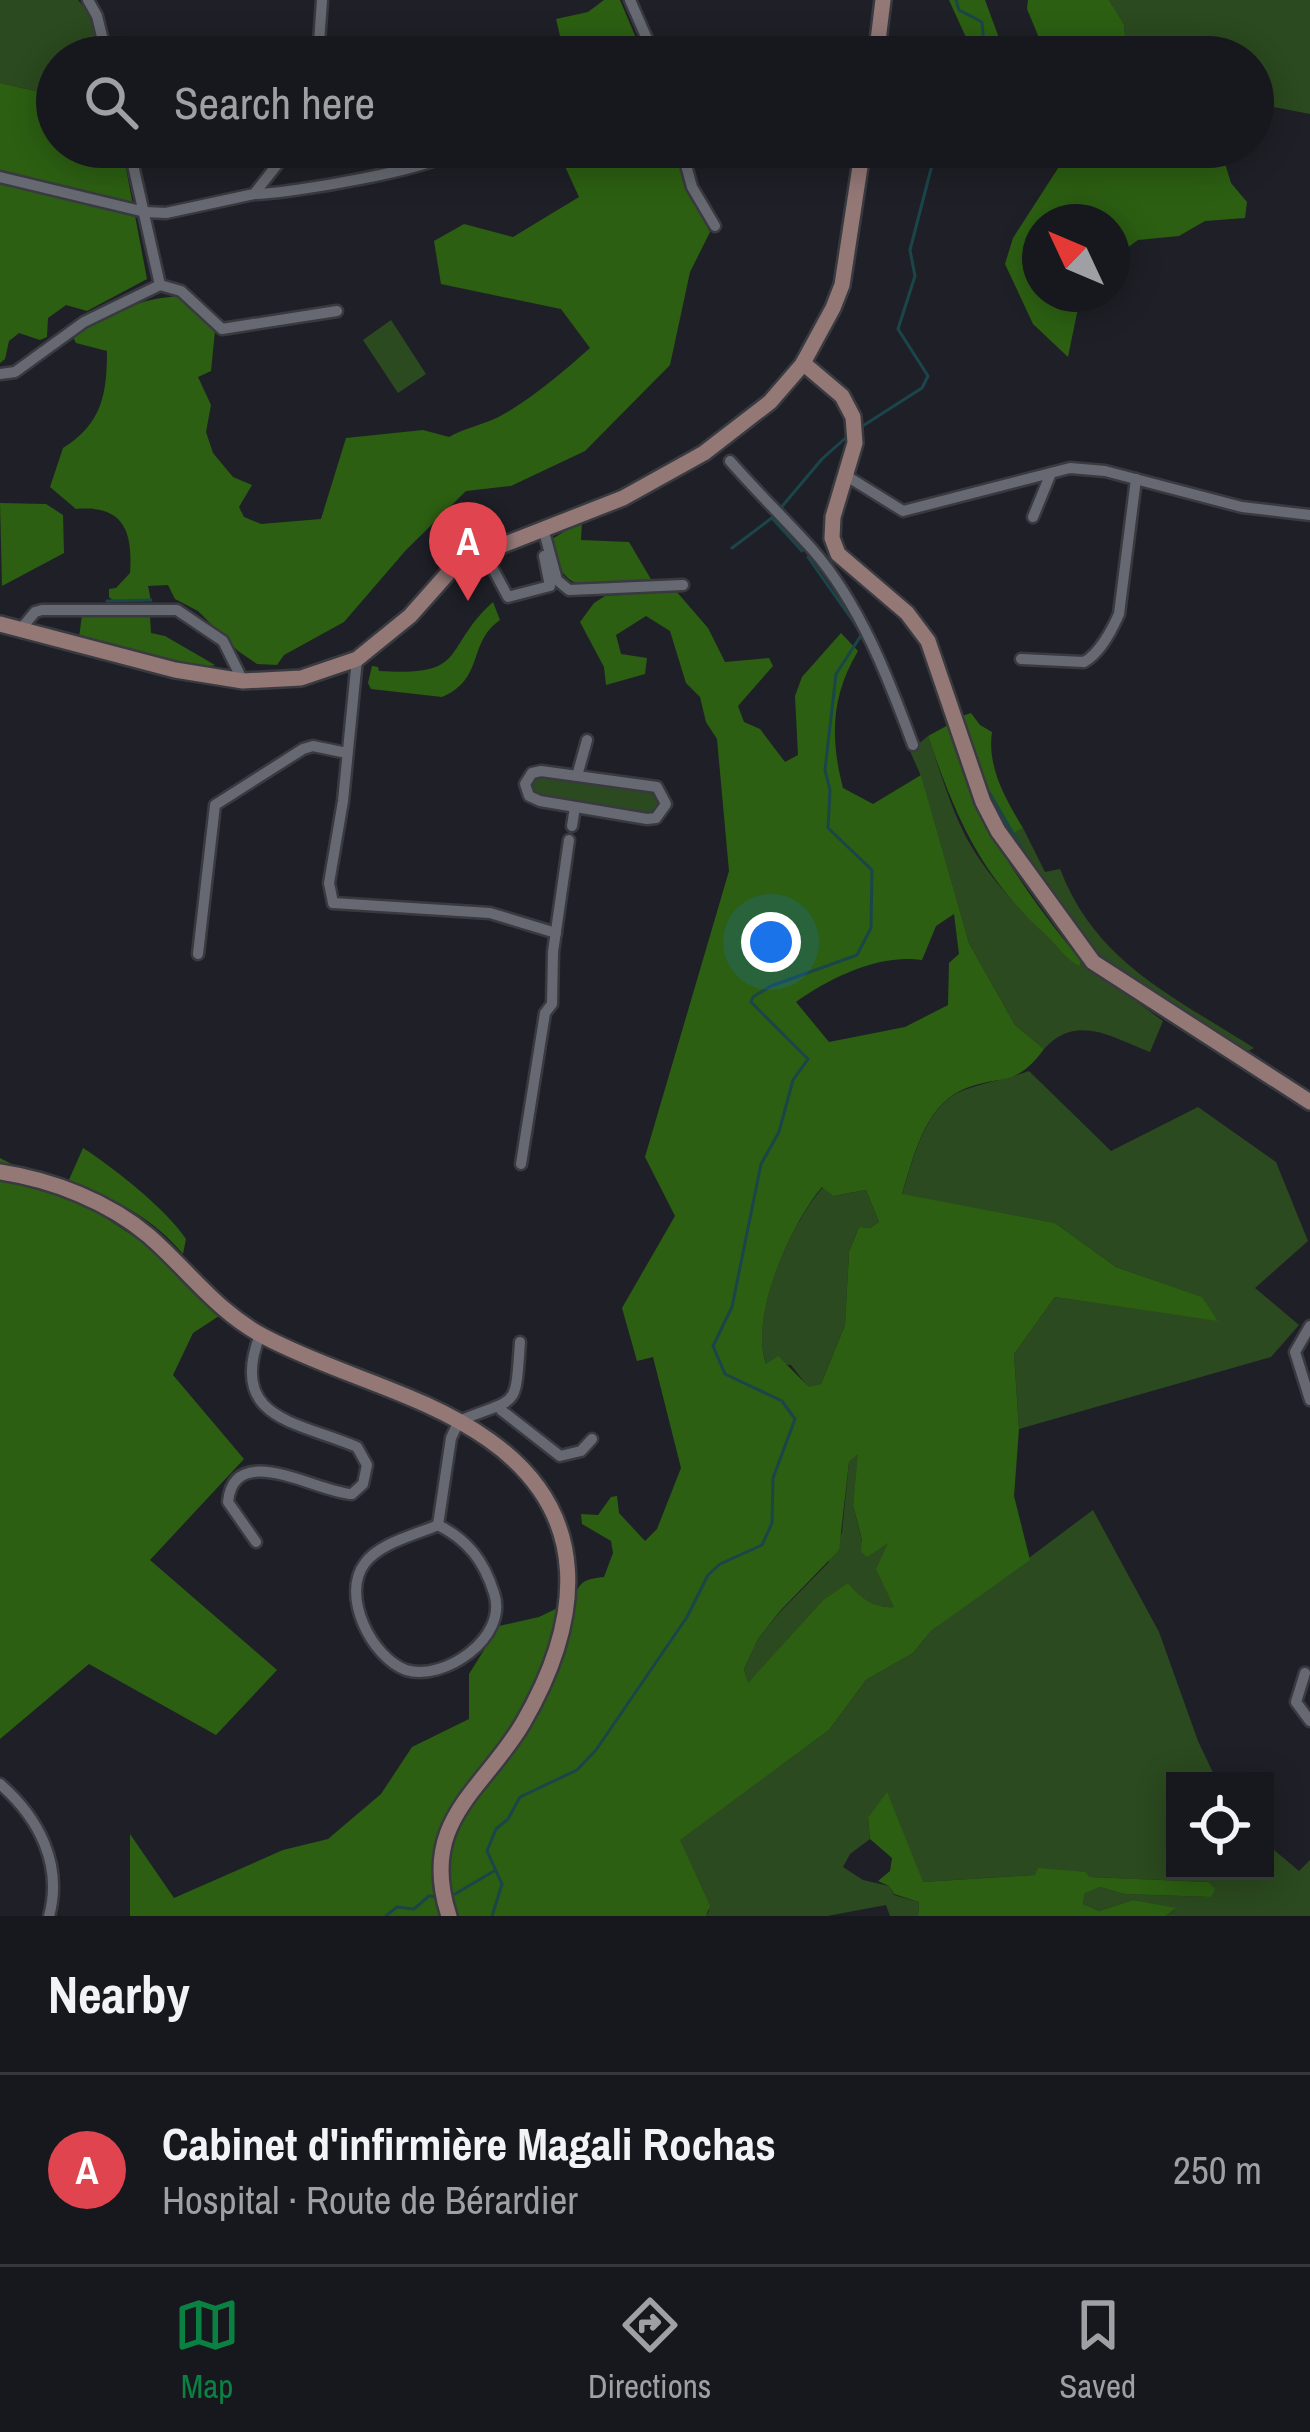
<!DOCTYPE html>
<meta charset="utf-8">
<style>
body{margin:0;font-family:"Archivo Narrow",sans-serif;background:#202126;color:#f1f3f6}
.controls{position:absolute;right:36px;bottom:36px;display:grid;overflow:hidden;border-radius:0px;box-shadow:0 6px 30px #0003}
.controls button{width:108px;height:108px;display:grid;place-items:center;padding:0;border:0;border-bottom:3px solid #36373b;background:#17181d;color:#f1f3f6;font:60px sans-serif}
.compass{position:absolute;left:1022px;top:204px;width:108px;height:108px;border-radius:50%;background:#17181d;box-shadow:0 6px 30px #0003;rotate:314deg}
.you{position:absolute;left:771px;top:942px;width:42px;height:42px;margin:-30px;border:9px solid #fff;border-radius:50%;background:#1a73e8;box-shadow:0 0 0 18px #1a73e833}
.badge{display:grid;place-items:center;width:78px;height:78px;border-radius:50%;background:#0b8043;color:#fff;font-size:39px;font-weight:700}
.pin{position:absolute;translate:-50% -99px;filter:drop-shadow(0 3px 6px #0008)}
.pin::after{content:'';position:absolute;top:63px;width:42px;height:36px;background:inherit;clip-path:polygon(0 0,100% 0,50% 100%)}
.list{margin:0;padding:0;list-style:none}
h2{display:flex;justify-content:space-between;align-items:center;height:156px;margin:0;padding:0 48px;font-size:51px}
h2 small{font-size:39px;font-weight:400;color:#9ea0a4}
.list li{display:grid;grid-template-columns:78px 1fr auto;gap:36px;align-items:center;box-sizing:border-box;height:192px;padding:0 48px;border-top:3px solid #36373b}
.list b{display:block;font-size:45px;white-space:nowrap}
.list p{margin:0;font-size:39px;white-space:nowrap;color:#9ea0a4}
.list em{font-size:39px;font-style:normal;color:#9ea0a4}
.icon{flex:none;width:66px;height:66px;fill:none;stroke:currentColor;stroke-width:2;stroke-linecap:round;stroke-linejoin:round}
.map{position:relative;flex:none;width:1310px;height:1916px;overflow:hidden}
.search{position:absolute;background:#17181d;box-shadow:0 6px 30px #0003;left:36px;right:36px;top:36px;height:132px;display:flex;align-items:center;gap:30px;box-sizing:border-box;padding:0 42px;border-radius:66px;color:#9ea0a4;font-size:45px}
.sheet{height:348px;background:#17181d}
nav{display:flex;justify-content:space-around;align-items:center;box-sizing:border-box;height:168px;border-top:3px solid #36373b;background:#17181d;font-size:33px;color:#9ea0a4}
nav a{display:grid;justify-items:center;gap:6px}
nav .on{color:#0b8043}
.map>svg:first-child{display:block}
.green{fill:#2b4a1f}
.forest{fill:#2c5f12;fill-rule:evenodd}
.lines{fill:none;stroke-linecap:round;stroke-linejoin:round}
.stream{stroke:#1a464a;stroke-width:3}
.street-casing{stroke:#393a40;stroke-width:15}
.secondary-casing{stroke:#393a40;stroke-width:20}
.street{stroke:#666971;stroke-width:10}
.secondary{stroke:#937876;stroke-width:15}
</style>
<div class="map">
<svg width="1310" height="1916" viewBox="0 0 1310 1916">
<rect width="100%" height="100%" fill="#1f2027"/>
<g class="green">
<path d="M0,0H78L92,17L102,57H57V96L0,83Z"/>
<path d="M1109,0H1310V114L1253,103V57H1138L1126,46L1124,24Z"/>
<path d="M391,320L426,374L398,393L363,340Z"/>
<path d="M928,736C942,776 954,822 978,857C1005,898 1043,932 1080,966L1081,961L1163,1021L1150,1052C1112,1037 1076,1013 1044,1049L1015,1025L969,943L921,776L910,751Z"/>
<path d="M539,776L655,794L660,801L655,813L536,796L530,787Z"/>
<path d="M992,806L1011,834L1023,828L1045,872L1060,869C1096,963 1173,996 1254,1048L1244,1053L1101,961L1005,830Z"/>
<path d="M1029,1071L1111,1151L1198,1107L1276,1162L1308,1241L1255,1288L1299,1325L1271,1357L1019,1429L1014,1354L1055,1297L1217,1320L1201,1297L1116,1267L1055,1223L902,1195C913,1160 925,1104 964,1090C985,1082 1007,1079 1029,1071Z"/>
<path d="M823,1187L833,1196L866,1190L879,1222L870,1228L859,1227L849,1252L845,1325L821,1384L809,1388L791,1365L766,1364C749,1316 790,1225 823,1187Z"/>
<path d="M859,1452L853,1505L862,1541H889L894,1607C876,1609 859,1598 848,1584L823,1600L748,1684L744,1669L758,1639L780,1612L828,1563L842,1532L849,1462Z"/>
<path d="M1093,1510L1159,1632L1198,1741L1217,1781H1175V1871H1265L1267,1844L1299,1871L1310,1860V1916H1166L1175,1909L1133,1900L1099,1911L1083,1904L1085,1892L1100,1887L1124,1894L1211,1897L1208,1882L1090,1877L1084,1872L923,1882L868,1818L870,1839L850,1854L843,1867L863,1880L889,1886L894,1895L919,1902L918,1916H890L886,1905L827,1916H706L709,1911L679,1840L829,1730L866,1680L913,1653L931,1631Z"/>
</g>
<g class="forest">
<path d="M604,0H620L644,57H565L556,19L588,12Z"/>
<path d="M949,0H985L1006,57H975Z"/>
<path d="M1028,0H1109L1124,24L1126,46L1138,57H1047L1027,9Z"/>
<path d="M0,83L57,96V147H122L147,279L87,311L66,305L48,318L47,337L40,340L19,333L9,341L5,359L0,363Z"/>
<path d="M556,147H670L710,232L690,272L670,365L585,451L511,486L466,491L406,550L344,622L284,655L277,665L257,664L238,651L198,611L175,599L168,585L148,586L151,601H114L109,597V589L116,588L130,573C133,530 123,505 76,509L50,487L63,448C102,424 107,394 107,351L76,343L73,337C108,314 138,298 181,296L215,331L211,371L198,377L211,405L206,432L213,453L233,477L252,485L239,507L244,517L261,524L321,519L346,438L423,430L449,437C467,427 487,424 504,414C535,396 563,372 590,348L561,309L441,284L434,241L464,224L513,237L579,197Z"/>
<path d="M1067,147H1220L1231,183L1247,202L1245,218L1205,221L1179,236L1138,240L1120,253L1112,271V222H1040V294H1087L1077,313L1068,357L1033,324L1005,264L1013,238L1064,159Z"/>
<path d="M0,503L46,504L63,515L64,553L2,586Z"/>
<path d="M582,521L581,540L629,542L652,581L579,584C558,577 557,559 552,539Z"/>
<path d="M676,591L708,628L725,662L769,658L773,666L738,706L744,722L760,729L785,762L798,755L795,696L802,677L841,633L858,651C831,696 830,738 843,788L873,804L921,775L969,943L1015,1025L1044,1049C1014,1090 1000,1073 962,1090C924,1107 913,1159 902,1194L1055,1223L1116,1267L1202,1297L1218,1321L1055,1297L1014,1354L1019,1429L1014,1496L1030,1560L931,1631L913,1653L866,1680L829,1730L680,1840L710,1906L706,1916H130V1834L174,1898L283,1850L328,1839L381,1794L412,1747L469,1719V1674L499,1626L539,1617L574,1600C579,1580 586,1579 604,1577L613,1553L611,1541L582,1524L581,1514L598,1515L611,1497L617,1496L619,1513L645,1541L657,1529L681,1468L653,1357L637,1361L622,1308L675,1216L645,1157L729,871L717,739L706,722L700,697L686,683L670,631L646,616L616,635L621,654L647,658L645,674L606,685L604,667L580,622L594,603L605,596ZM954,914L959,954L949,963L948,1005L905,1027L829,1042L796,1002C831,977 879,954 922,960L936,926ZM822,1187L833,1196L866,1190L879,1222L870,1228L859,1227L849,1252L845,1325L821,1384L809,1387L778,1356L766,1364C749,1316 791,1224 822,1187ZM858,1454L853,1505L862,1540L861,1552L867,1557L888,1543L876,1569L894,1607C875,1609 859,1597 848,1583L823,1600L748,1683L744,1669L758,1639L780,1611L839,1550L849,1462Z"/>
<path d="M493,602L500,620C467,643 485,679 442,697L371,689L368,683L372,666L378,667L379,671C470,677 441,649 493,602Z"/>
<path d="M113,611L150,616L151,633L165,636L215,665C184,673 113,646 79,638L82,615Z"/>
<path d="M971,713L980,725L992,732C987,767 1005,798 1023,828L1012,834C986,798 975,758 962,716Z"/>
<path d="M950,724C978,824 1016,881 1081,961L1080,966C1066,960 1058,946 1046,935C981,876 956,818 928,736Z"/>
<path d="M83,1148C113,1167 167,1210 186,1239L183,1254C155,1220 111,1195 68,1182Z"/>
<path d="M0,1158L71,1195L159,1253L219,1316L193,1333L173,1375L244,1459L150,1560L277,1670L216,1735L89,1664L0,1739Z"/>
<path d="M887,1792L923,1882L1035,1875L1038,1868L1085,1872L1090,1877L1208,1882L1215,1889L1211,1897L1124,1894L1100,1887L1085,1893L1083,1904L1099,1911L1133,1900L1176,1908L1166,1916H918L919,1902L894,1894L889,1886L878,1881L890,1871L892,1858L870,1839L868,1818Z"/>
</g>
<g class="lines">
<g class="stream">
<path d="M956,0L959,10L982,22L985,57"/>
<path d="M858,429L922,388L928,376L898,329L915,276L910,250L932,165L946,147"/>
<path d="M779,510L822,459L850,434"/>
<path d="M772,518L802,551"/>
<path d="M732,548L773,517"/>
<path d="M107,601L151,600"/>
<path d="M989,792L1032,866"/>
<path d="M1094,951L1110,964"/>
<path d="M1143,986L1162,997"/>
<path d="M455,1894L494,1871"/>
<path d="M386,1916L397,1907L414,1909L429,1896L436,1897"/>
<path d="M492,1916L502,1884L487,1851L496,1829L508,1819L520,1797L577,1770L596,1750L687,1617L708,1575L720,1564L762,1545L772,1523L773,1478L795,1419L782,1401L725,1374L713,1346L732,1307L761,1164L779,1132L793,1080L808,1059L751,1002L753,997L771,986L857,955L871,928L872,870L828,828L830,790L825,770L836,674L862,634L808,557"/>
</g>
<g class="street-casing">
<g id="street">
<path d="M88,0L97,16L107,57"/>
<path d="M630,0L655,57"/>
<path d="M318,57L322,0"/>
<path d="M681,147L692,187L715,226"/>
<path d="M0,177L145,212L166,213L254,194L291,147"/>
<path d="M254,194C287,194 444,168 461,147"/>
<path d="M160,285L181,291L222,329L337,311"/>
<path d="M0,374L15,372L84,322L160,285L129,147"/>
<path d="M730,461C756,491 785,519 812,549C860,604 888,677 913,745"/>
<path d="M845,475L903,511L1070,468L1105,471L1242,507L1310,515"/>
<path d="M1033,517L1051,473"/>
<path d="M543,528L557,580L569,590L683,585"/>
<path d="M485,554L508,597L550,586L544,556"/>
<path d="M20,630L35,612L42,610H177L223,641L243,681"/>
<path d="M357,659L343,801L329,883L333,903L490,913L556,933"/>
<path d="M1021,659L1084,662C1099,654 1112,630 1119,614L1136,479"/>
<path d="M541,771L657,787L666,804L656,818L647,819L540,801L529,796L525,784L532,773Z"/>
<path d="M577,776L587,740"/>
<path d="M572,826L575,807"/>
<path d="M198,954L215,805L303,749L313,746L347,753"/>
<path d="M521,1164L545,1013L552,1004L553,952L569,840"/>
<path d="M1310,1326L1295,1352L1310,1400"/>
<path d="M501,1410L560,1456L581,1451L592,1439"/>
<path d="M438,1525C468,1540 484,1561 494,1593C509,1638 443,1682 406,1670C372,1658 340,1595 365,1563C380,1543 415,1535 438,1525L451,1438L459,1421C519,1396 515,1412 520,1342"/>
<path d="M256,1542L228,1502C234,1439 318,1493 352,1494L363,1484L367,1465L357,1447C299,1422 227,1420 260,1335"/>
<path d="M1305,1673L1296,1702L1310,1721"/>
<path d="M0,1784C39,1818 63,1865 49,1916"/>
</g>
</g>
<g class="secondary-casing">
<g id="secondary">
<path d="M876,57L883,0"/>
<path d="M803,363L842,396L853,417L855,443L833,517L832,538L838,554L907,613L928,641L983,802L998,831L1093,962L1310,1102"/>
<path d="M0,624L175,670L243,681L301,678L357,659L410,616L457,563L623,498L704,453L770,402L802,365L833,308L842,285L863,147"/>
<path d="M0,1172C53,1180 109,1202 149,1236C189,1271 217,1312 265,1337C337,1375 423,1393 489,1440C594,1514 582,1621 523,1723C483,1791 418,1821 449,1916"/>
</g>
</g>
<use href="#street" class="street"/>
<use href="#secondary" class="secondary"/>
</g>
</svg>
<div class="controls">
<button><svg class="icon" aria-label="locate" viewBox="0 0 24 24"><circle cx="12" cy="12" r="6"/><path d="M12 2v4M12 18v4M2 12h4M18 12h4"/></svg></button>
</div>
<svg class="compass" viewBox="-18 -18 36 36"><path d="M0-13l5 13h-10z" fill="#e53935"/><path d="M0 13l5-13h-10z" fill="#9ea0a4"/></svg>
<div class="you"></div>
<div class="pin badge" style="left:468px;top:601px;background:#e0444e">A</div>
<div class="search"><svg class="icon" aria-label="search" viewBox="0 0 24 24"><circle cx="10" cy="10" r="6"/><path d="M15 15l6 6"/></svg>Search here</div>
</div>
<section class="sheet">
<h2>Nearby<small></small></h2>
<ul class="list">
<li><span class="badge" style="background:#e0444e">A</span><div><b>Cabinet d'infirmière Magali Rochas</b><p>Hospital · Route de Bérardier</p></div><em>250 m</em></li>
</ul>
</section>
<nav>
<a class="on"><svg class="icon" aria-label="map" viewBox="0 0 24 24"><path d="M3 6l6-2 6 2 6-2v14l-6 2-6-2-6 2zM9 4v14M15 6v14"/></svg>Map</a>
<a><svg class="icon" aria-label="directions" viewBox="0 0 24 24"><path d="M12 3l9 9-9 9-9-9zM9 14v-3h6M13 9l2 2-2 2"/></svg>Directions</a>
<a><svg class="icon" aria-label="saved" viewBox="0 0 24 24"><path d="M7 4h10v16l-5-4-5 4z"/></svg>Saved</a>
</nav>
